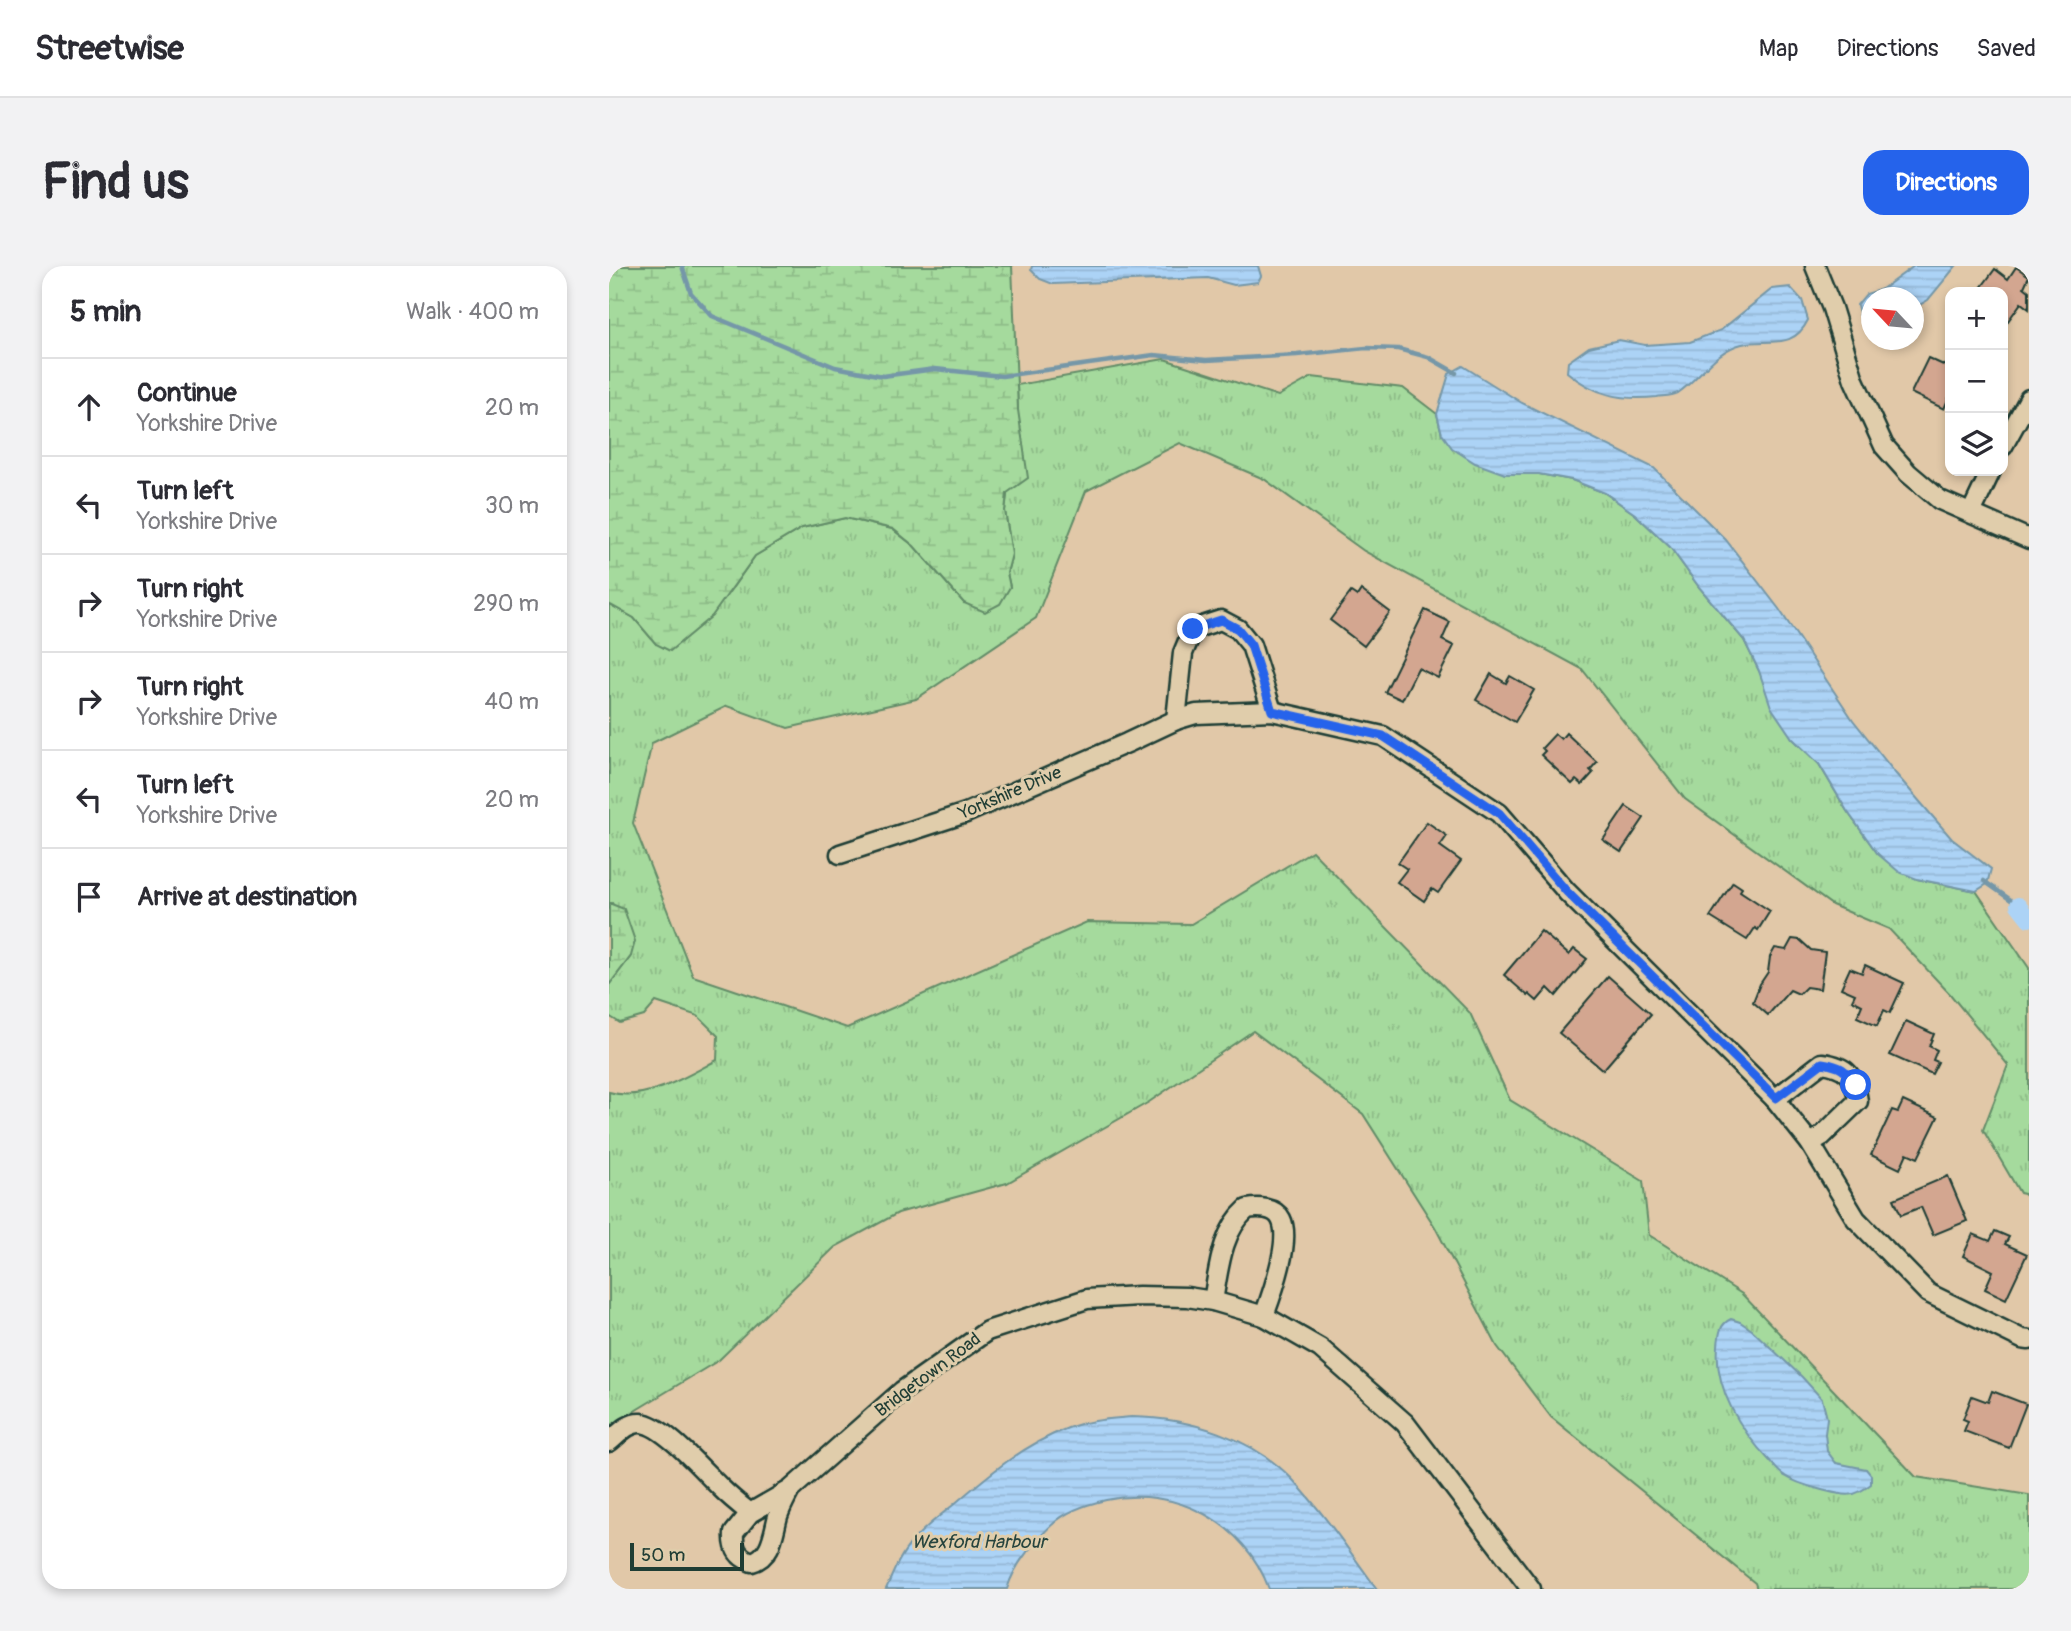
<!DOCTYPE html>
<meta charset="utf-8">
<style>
body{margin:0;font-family:Pangolin,sans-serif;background:#f2f2f3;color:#2b2b33}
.controls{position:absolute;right:21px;top:21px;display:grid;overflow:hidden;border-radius:14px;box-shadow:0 4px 10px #0003}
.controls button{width:63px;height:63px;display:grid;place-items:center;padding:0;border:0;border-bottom:2px solid #e1e1e2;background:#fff;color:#2b2b33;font:35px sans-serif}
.compass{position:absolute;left:1252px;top:21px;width:63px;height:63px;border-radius:50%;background:#fff;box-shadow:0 4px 10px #0003;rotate:296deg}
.scale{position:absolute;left:21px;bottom:18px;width:114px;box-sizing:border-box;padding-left:7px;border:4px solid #1f3d34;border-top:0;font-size:19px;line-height:24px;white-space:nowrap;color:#1f3d34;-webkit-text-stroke:5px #e0cdab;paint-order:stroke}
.stop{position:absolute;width:21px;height:21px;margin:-16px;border:5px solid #2563eb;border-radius:50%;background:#fff}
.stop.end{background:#2563eb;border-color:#fff;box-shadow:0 2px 7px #0008}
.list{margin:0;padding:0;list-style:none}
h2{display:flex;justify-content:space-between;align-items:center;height:91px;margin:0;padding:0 28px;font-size:30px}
h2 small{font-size:23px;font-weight:400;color:#7c7c81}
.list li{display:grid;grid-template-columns:46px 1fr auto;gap:21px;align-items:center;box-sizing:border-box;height:98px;padding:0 28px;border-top:2px solid #e1e1e2}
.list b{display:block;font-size:26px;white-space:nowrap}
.list p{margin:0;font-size:23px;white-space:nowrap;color:#7c7c81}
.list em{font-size:23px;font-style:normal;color:#7c7c81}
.icon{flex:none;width:38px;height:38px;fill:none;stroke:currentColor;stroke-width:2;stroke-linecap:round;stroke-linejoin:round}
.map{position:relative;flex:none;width:1420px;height:1323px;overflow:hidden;border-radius:21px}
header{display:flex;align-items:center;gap:42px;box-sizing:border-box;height:98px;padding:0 35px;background:#fff;border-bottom:2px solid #e1e1e2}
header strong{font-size:33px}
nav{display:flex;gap:38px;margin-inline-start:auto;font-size:24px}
.intro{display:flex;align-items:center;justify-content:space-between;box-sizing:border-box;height:168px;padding:0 42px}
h1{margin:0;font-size:49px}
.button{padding:18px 32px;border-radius:21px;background:#2563eb;color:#fff;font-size:24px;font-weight:700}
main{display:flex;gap:42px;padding:0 42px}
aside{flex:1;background:#fff;border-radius:21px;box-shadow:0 4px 10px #0003}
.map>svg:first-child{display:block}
.grass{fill:url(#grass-tufts);stroke:#628c68;stroke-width:2}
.wetland{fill:url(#wetland-marsh);stroke:#628c68;stroke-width:2}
.water{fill:url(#water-rules);stroke:#7497a8;stroke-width:2}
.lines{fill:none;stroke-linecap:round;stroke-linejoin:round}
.stream{stroke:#7497a8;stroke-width:4.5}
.canal{stroke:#acd3f6;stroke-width:16}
.building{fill:#d3a690;stroke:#1f3d34;stroke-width:2}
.street-casing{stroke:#1f3d34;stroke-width:23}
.street{stroke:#e0cdab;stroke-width:18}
.route{stroke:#2563eb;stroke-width:9}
.labels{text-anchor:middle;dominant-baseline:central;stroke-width:6;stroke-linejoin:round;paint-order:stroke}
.street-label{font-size:18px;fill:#1f3d34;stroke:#e0cdab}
.water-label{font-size:19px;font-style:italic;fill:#26443e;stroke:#e0cdab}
</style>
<header>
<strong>Streetwise</strong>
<nav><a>Map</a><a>Directions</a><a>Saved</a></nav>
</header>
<div class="intro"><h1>Find us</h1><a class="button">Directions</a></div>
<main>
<aside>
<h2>5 min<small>Walk · 400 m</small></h2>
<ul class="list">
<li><svg class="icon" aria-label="ahead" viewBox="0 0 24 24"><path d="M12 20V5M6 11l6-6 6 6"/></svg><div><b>Continue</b><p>Yorkshire Drive</p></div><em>20 m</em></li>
<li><svg class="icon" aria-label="left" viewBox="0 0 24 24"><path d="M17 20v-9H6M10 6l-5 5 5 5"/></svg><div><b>Turn left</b><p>Yorkshire Drive</p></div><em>30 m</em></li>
<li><svg class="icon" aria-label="right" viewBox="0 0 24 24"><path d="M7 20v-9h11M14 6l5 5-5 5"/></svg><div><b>Turn right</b><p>Yorkshire Drive</p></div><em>290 m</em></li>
<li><svg class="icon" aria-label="right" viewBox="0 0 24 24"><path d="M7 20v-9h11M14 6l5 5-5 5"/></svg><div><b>Turn right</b><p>Yorkshire Drive</p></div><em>40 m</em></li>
<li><svg class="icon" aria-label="left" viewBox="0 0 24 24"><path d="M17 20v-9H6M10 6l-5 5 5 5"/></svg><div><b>Turn left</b><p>Yorkshire Drive</p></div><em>20 m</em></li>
<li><svg class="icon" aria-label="arrive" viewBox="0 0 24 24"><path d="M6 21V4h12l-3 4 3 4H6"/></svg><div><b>Arrive at destination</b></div></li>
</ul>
</aside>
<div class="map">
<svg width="1420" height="1323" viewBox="0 0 1420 1323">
<defs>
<pattern id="grass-tufts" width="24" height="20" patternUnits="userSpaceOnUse" patternTransform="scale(1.75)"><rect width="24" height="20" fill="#a5da9d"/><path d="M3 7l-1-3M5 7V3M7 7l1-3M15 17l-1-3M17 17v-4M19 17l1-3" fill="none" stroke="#8ebc88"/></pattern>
<pattern id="wetland-marsh" width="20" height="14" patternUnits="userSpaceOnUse" patternTransform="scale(1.75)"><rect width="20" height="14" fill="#a5da9d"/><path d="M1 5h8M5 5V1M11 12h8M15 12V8" fill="none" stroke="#8ebc88"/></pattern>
<pattern id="water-rules" width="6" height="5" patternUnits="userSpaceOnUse" patternTransform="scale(1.75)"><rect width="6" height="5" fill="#acd3f6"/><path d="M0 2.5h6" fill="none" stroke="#94b6d4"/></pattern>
</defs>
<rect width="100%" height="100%" fill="#e1c8a8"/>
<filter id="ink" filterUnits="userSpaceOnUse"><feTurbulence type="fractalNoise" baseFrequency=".0143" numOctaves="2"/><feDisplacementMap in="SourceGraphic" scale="14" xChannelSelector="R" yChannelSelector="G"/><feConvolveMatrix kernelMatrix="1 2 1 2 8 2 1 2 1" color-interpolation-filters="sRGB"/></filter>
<g filter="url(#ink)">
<path class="grass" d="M555,93L669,130L703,111L794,122L828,148L833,168L896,208H930L963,214L996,227L1026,248L1061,281L1090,321L1135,374L1183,472L1210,498L1238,545L1269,588L1308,613L1367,625L1420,702V929L1411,927L1374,864L1399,799L1341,728L1280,663L1223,639L1076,533L973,403L755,285L655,213L571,177L477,225L427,352L307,433L179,462L118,440L43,477L24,557L84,710L238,762L478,656L582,658L703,585L861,747L901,834L1034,915L1040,969L1133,1028L1307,1211L1420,1229V1323H1148L1146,1317L942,1151L888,1080L826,961L754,848L644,765L540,836L398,917L289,947L226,981L110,1094L14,1152L0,1165V826C35,837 78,810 108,794L109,770L89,750L47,736L35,750L11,757L0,750V719L22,690L3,637H0V338L25,352L47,378L124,321L146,290L193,262L236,252L283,263L305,280L355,337L401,321L398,307L403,288L396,245L409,144L408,119Z"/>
<g class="wetland">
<path d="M0,0H403L409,144L419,212L398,227L396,245L403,288L398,307L401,321L391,338L376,346L355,337L305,280L284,263L236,252L193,262L146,290L103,350L61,385L47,378L25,352L0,338Z"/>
<path d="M0,637L15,643L26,675L22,690L0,719Z"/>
</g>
<g class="water">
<path d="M423,0H649L652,10L649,16L625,19L599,12L444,18L431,13L422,4Z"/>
<path d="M1305,0H1347L1319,34L1305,42L1304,32H1262V58L1251,51L1248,39L1257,28L1273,23Z"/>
<path d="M1181,21L1193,34L1199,54C1184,85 1159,72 1133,78C1105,85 1091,112 1069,127C1063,130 1055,130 1048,131C1013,135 985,129 958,106L959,96L980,81L1010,74L1036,79L1081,76L1112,64L1163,23Z"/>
<path d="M854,100L913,137L1045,202L1117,274L1170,343L1244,454L1287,508L1343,573L1382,603L1378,618L1367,625L1308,613L1290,606L1269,588L1238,545L1210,498L1183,472L1162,441L1150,405L1135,374L1090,321L1061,281L1026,248L996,227L963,214L930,208H896L866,197L843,182L833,168L828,148L840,108Z"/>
<path d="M1122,1053L1131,1056L1143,1064L1193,1111L1213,1133L1218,1152L1216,1168L1218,1185L1227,1197L1257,1203L1262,1209V1218C1245,1232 1237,1230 1217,1225C1203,1221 1188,1218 1176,1210C1170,1207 1165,1200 1161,1195C1132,1165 1105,1123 1109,1080C1110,1067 1111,1058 1122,1053Z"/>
<path d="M523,1151C580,1152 643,1171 683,1213C715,1247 741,1286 768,1323H660C636,1256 565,1219 497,1234C479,1238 457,1245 444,1258C438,1263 434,1268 429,1273C415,1288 404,1304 398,1323H277C284,1307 291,1289 303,1276C314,1262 329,1251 343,1240C379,1209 414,1179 459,1162C479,1154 502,1153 523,1151Z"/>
</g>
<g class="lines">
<g class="stream">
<path d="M73,0L82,27L103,50L226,101L274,110L326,103L393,110L545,89L597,94L688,89L757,82L789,83L819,91L847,107"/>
<path d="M1375,615L1409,639"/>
</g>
<path class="canal" d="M1409,639L1420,653"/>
</g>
<g class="building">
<path d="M1407,1L1420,10L1415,21L1420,25V43L1412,37L1394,62V26H1369L1386,3L1399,13Z"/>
<path d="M1319,92L1341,102V129L1335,143L1302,127Z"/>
<path d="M752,324L781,346L755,380L721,354L742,326L748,330Z"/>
<path d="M816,344L841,356L833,374L845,380L829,412L809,402L793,434L776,426Z"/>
<path d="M882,408L897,417L901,410L925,424L906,456L867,434Z"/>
<path d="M957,467L988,496L981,504L984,507L973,519L967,514L963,518L932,489L936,485L933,482L946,468L952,473Z"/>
<path d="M1017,540L1035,552L1012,586L994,574Z"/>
<path d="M818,556L838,570L831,580L852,595L829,627L823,623L815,635L788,616L798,603L789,597Z"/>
<path d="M1124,616L1133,622L1131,625L1161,645L1149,664L1146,662L1138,674L1101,651Z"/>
<path d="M932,665L960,689L965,683L978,693L947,730L939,722L928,735L920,728L919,730L895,709Z"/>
<path d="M1183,673L1191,674L1202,684L1216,686L1211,723L1197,721L1190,728L1181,724L1159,749L1144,736L1151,718L1159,706L1161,691L1166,682L1177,684Z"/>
<path d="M1256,699L1295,717L1281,747L1275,744L1268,760L1248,751L1253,739L1243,734L1246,728L1232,722L1241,702L1253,707Z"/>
<path d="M999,710L1042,748L994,804L950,767Z"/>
<path d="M1297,755L1325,768L1320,780L1328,784L1324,794L1329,796L1323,808L1281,789Z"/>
<path d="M1294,835L1329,851L1309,892L1298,887L1291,903L1262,889L1283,844L1289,846Z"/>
<path d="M1339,910L1358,955L1324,969L1312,941L1292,949L1285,933Z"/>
<path d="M1386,965L1400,971L1396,978L1418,988L1397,1033L1376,1023L1384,1005L1354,990L1364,968L1381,975Z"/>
<path d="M1383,1125L1417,1138L1400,1182L1355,1165L1359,1155L1354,1153L1363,1130L1379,1136Z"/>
</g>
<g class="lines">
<g class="street-casing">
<g id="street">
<path d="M1206,0L1223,42L1245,114L1275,180L1299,207L1331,234L1420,273"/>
<path d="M1394,180L1420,133"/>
<path d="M1362,247L1382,205"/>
<path d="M567,454L574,387L584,363L612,354L629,363L642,379L663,445"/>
<path d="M231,588L357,547L518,477L567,454L587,448L663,445L774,470L890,547L958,626L1166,833L1201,877L1247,953L1319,1027L1413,1073L1420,1074"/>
<path d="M1166,833L1213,797C1238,800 1246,810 1249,835L1213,870L1201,877"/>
<path d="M604,1035C610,1002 612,966 638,943C649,941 666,941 672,953C683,974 663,1028 655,1050"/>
<path d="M0,1176C9,1169 19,1156 32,1157C55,1159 95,1206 112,1222C121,1231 131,1239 141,1247"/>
<path d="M181,1224C177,1232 172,1241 169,1250C164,1268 163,1290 143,1296C128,1291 124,1282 125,1267L141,1247L181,1224L293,1125L378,1065L478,1033L530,1030L578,1031L604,1035L655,1050L711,1082L796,1157L922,1323"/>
</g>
</g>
<use href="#street" class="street"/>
</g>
</g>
<g class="lines" filter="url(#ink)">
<path class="route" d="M584,363L612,354L629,363L642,379L663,445L774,470L890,547L958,626L1167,832L1213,797C1232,800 1236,803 1247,819"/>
</g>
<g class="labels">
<g class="street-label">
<text transform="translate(401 527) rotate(-23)">Yorkshire Drive</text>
<text transform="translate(319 1109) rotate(-37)">Bridgetown Road</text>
</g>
<g class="water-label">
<text x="370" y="1276">Wexford Harbour</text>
</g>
</g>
</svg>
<div class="controls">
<button>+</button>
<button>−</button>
<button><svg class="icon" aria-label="layers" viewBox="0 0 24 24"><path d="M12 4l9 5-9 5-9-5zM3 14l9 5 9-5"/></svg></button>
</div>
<svg class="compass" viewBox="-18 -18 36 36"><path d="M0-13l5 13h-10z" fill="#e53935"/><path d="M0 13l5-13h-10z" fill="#7c7c81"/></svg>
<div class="scale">50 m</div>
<div class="stop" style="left:1247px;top:819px"></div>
<div class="stop end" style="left:584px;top:363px"></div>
</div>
</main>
